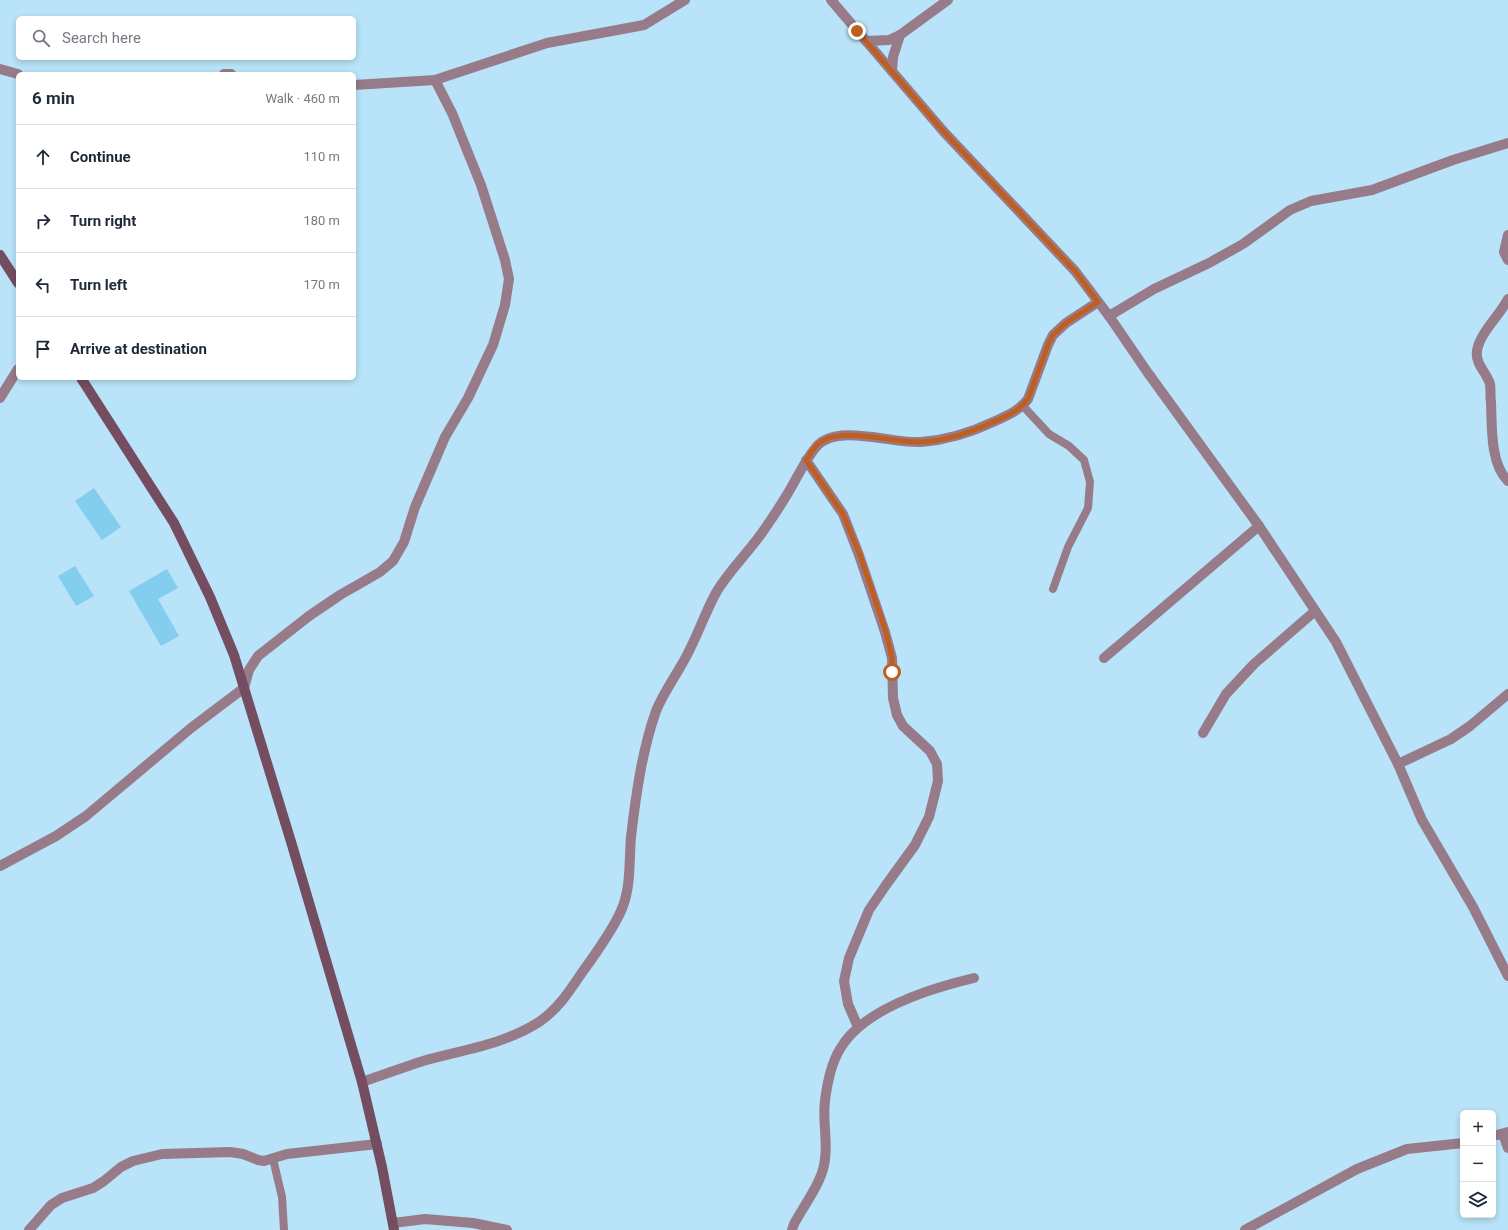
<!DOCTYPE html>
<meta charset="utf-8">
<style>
body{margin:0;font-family:Roboto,sans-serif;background:#f6f6f7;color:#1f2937}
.controls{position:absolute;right:12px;bottom:12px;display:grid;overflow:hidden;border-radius:6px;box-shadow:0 2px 6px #0003}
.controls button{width:36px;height:36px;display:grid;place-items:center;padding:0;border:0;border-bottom:1px solid #e0e1e3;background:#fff;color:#1f2937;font:20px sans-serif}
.stop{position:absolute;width:12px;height:12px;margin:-9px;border:3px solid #c05e20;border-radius:50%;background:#fff}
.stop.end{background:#c05e20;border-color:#fff;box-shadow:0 1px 4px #0008}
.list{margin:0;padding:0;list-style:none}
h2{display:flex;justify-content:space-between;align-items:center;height:52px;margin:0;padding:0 16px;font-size:17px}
h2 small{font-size:13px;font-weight:400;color:#747a83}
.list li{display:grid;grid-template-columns:26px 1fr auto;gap:12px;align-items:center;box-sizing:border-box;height:64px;padding:0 16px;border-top:1px solid #e0e1e3}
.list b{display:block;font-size:15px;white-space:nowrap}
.list em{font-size:13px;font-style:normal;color:#747a83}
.icon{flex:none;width:22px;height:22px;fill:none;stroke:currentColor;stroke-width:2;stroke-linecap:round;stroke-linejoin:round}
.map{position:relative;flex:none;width:1508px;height:1230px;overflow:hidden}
.search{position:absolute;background:#fff;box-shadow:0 2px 6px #0003;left:16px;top:16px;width:340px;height:44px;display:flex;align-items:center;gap:10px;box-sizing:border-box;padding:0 14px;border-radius:6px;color:#747a83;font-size:15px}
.panel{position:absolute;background:#fff;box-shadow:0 2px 6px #0003;left:16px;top:72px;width:340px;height:308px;border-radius:6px}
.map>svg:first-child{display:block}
.building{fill:#83cdef}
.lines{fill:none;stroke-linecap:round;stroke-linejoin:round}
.service{stroke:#977b88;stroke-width:8}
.minor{stroke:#977b88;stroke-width:10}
.tertiary{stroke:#977b88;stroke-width:10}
.secondary{stroke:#754d61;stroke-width:10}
.route{stroke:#c05e20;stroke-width:5}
</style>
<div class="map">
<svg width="1508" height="1230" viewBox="0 0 1508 1230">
<rect width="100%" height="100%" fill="#b8e3f8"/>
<g class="building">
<path d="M94,488L121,527L102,540L75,501Z"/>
<path d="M75,566L94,596L76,606L58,576Z"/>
<path d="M167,569L178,588L158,599L179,636L161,646L129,591Z"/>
</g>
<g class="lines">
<g class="service">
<path d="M1023,406L1049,434L1069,446L1084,460L1090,482L1088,508L1068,547L1053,589"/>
<path d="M273,1159L282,1197L284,1230"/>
</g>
<g class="minor">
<path d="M831,0L944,132L1075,271L1109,316L1148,373L1259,526L1336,642L1398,764L1422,820L1473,907L1508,976"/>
<path d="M866,41L889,40L900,35L948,0"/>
<path d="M892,71L893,57L900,35"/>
<path d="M1508,235L1504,252L1508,260"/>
<path d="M1508,299C1500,315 1479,334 1477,351C1475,364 1487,373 1490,384C1491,390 1490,397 1491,402C1492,426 1490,464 1508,481"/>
<path d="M1109,316L1154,289L1209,263L1243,244L1290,210L1311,201L1372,190L1453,160L1508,143"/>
<path d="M0,398L18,369"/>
<path d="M806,460L843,514L859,555L885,632L892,658L893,698L897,715L903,726L930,751L937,764L938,781L929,817L915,845L886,885L869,910L849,958L844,981L848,1004L858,1027"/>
<path d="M1104,658L1259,526"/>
<path d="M1203,733L1226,694L1254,664L1315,611"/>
<path d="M1398,764L1451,739L1470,726L1508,694"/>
<path d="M0,866L56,836L86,816L191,728L244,688L249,670L258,656L309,616L340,595L380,572L393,561L404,542L415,507L445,437L468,398L493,345L505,305L509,279L505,260L481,185L452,113L435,80"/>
<path d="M362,1082C382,1075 402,1068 423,1061C462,1050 503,1045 539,1022C557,1010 569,992 581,974C594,956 616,926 623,906C631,884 629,860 631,837C636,794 642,751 656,711C663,694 673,680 682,664C696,641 704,614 717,591C731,568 751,550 766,527C777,511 788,494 797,477C803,466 809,455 817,446C838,423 892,444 921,442C947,440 970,433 993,422C1006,416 1019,411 1028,399L1048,345L1053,335L1066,323L1098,302"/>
<path d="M1503,1134L1508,1148"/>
<path d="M1493,1136L1508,1132"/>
<path d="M393,1223L425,1219L473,1223L507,1230"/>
<path d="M29,1230L51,1205L62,1198L93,1188L104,1181L121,1167L133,1161L162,1154L230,1152L243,1154L258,1160L264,1161L287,1154L377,1144"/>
<path d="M792,1230L794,1224C803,1207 821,1183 824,1165C829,1144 822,1122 825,1101C827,1084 831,1064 840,1049C863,1009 932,988 974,978"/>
<path d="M1245,1230L1357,1169L1407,1149L1463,1143"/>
</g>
<g class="tertiary">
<path d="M0,69L18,74"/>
<path d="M224,74H231"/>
<path d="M354,85L435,80L547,43L644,25L685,0"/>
</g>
<g class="secondary">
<path d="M0,255L18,283"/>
<path d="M81,378L174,523L210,597L234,655L292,845L362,1082L382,1167L394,1230"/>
</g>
</g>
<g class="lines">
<path class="route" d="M857,31L944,132L1075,271L1098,302L1066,323L1053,335L1048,345L1028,399C1019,411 1007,416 993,422C969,433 944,442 917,442C890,442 841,426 819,443C814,447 810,455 806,460L843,514L860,555L886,632L892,658V672"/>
</g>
</svg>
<div class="controls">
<button>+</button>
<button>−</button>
<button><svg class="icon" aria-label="layers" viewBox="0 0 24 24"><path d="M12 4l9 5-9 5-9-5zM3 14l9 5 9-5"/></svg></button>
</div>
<div class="stop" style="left:892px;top:672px"></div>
<div class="stop end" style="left:857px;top:31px"></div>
<div class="search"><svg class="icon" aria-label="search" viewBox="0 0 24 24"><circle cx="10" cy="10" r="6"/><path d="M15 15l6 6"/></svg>Search here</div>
<section class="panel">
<h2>6 min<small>Walk · 460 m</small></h2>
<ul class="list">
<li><svg class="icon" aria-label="ahead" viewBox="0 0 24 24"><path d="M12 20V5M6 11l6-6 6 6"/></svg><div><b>Continue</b></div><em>110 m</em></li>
<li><svg class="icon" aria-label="right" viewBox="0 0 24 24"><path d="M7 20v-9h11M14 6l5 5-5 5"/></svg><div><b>Turn right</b></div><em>180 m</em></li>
<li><svg class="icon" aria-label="left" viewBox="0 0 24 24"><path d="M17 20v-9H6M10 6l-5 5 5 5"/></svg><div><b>Turn left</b></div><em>170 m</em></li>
<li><svg class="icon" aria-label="arrive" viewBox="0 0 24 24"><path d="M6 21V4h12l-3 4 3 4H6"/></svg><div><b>Arrive at destination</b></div></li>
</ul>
</section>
</div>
